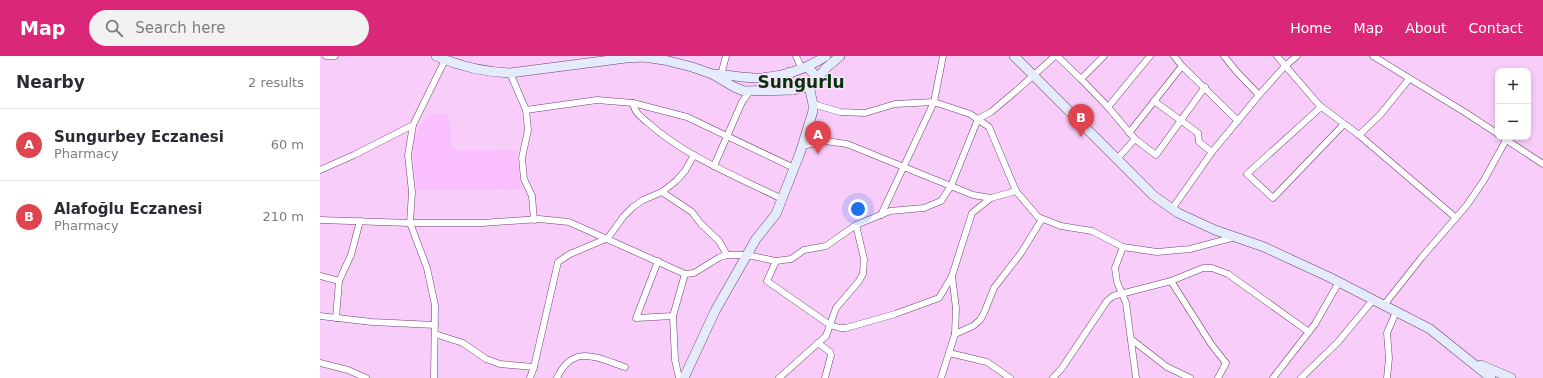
<!DOCTYPE html>
<meta charset="utf-8">
<style>
body{margin:0;font-family:"DejaVu Sans",sans-serif;background:#f2f2f3;color:#2b2b33}
.controls{position:absolute;right:12px;top:12px;display:grid;overflow:hidden;border-radius:8px;box-shadow:0 2px 6px #0003}
.controls button{width:36px;height:36px;display:grid;place-items:center;padding:0;border:0;border-bottom:1px solid #e1e1e2;background:#fff;color:#2b2b33;font:20px sans-serif}
.you{position:absolute;left:538px;top:153px;width:14px;height:14px;margin:-10px;border:3px solid #fff;border-radius:50%;background:#1a73e8;box-shadow:0 0 0 6px #1a73e833}
.badge{display:grid;place-items:center;width:26px;height:26px;border-radius:50%;background:#db2777;color:#fff;font-size:13px;font-weight:700}
.pin{position:absolute;translate:-50% -33px;filter:drop-shadow(0 1px 2px #0008)}
.pin::after{content:'';position:absolute;top:21px;width:14px;height:12px;background:inherit;clip-path:polygon(0 0,100% 0,50% 100%)}
.list{margin:0;padding:0;list-style:none}
h2{display:flex;justify-content:space-between;align-items:center;height:52px;margin:0;padding:0 16px;font-size:17px}
h2 small{font-size:13px;font-weight:400;color:#7c7c81}
.list li{display:grid;grid-template-columns:26px 1fr auto;gap:12px;align-items:center;box-sizing:border-box;height:72px;padding:0 16px;border-top:1px solid #e1e1e2}
.list b{display:block;font-size:15px;white-space:nowrap}
.list p{margin:0;font-size:13px;white-space:nowrap;color:#7c7c81}
.list em{font-size:13px;font-style:normal;color:#7c7c81}
.icon{flex:none;width:22px;height:22px;fill:none;stroke:currentColor;stroke-width:2;stroke-linecap:round;stroke-linejoin:round}
.map{position:relative;flex:none;width:1223px;height:322px;overflow:hidden}
header{display:flex;align-items:center;gap:24px;box-sizing:border-box;height:56px;padding:0 20px;background:#db2777;color:#fff}
header strong{font-size:19px}
nav{display:flex;gap:22px;margin-inline-start:auto;font-size:14px}
.search{width:280px;height:36px;background:#f2f2f3;display:flex;align-items:center;gap:10px;box-sizing:border-box;padding:0 14px;border-radius:22px;color:#7c7c81;font-size:15px}
main{display:flex}
aside{flex:1;background:#fff}
.map>svg:first-child{display:block}
.built{fill:#fabffe}
.lines{fill:none;stroke-linecap:round;stroke-linejoin:round}
.street-casing{stroke:#6f4172;stroke-width:7}
.secondary-casing{stroke:#6f4172;stroke-width:10}
.street{stroke:#fff;stroke-width:6}
.secondary{stroke:#e4ebfb;stroke-width:9}
.labels{text-anchor:middle;dominant-baseline:central;stroke-width:3;stroke-linejoin:round;paint-order:stroke}
.district-label{font-size:17px;font-weight:bold;fill:#07330c;stroke:#f9e3fa}
</style>
<header>
<strong>Map</strong>
<div class="search"><svg class="icon" aria-label="search" viewBox="0 0 24 24"><circle cx="10" cy="10" r="6"/><path d="M15 15l6 6"/></svg>Search here</div>
<nav><a>Home</a><a>Map</a><a>About</a><a>Contact</a></nav>
</header>
<main>
<aside>
<h2>Nearby<small>2 results</small></h2>
<ul class="list">
<li><span class="badge" style="background:#e0444e">A</span><div><b>Sungurbey Eczanesi</b><p>Pharmacy</p></div><em>60 m</em></li>
<li><span class="badge" style="background:#e0444e">B</span><div><b>Alafoğlu Eczanesi</b><p>Pharmacy</p></div><em>210 m</em></li>
</ul>
</aside>
<div class="map">
<svg width="1223" height="322" viewBox="0 0 1223 322">
<rect width="100%" height="100%" fill="#f8cdfa"/>
<path class="built" d="M112,58H128L132,94L196,95L201,133L97,134L92,91L96,78L102,66Z"/>
<g class="lines">
<g class="street-casing">
<g id="street">
<path d="M6,0H15"/>
<path d="M476,0L482,13"/>
<path d="M737,0L761,23L788,51L815,83L836,99L885,31"/>
<path d="M854,0L862,10L918,65"/>
<path d="M904,0L916,15L939,39"/>
<path d="M957,0L999,49L1039,79L1060,59L1089,23"/>
<path d="M1053,0L1146,57L1178,78"/>
<path d="M190,17L206,54L208,74L202,102L204,123L212,140L214,164"/>
<path d="M401,19L406,0"/>
<path d="M761,23L784,0"/>
<path d="M834,45L878,77L879,86L892,96"/>
<path d="M313,47C314,56 321,61 327,66C366,101 416,120 462,143"/>
<path d="M493,48L520,56L545,57L575,48L614,46L650,58L669,71L696,135L718,161L741,170L772,175L803,191L837,196L870,193L915,181"/>
<path d="M788,51L830,0"/>
<path d="M1001,51L927,118L953,142L1024,68"/>
<path d="M206,54L277,44L313,47L367,61L474,112"/>
<path d="M809,77L862,10"/>
<path d="M1039,79L1136,162"/>
<path d="M1182,81L1223,108"/>
<path d="M482,90L505,85L527,88L653,139L671,142L696,135"/>
<path d="M797,103L815,83"/>
<path d="M394,110L422,46L430,35"/>
<path d="M0,114L34,99L93,69"/>
<path d="M342,136L372,156L381,168L399,185L407,199"/>
<path d="M852,153L892,96L939,39L965,10L977,0"/>
<path d="M561,159L614,46L623,0"/>
<path d="M0,164L90,167H162L219,163L249,166L365,218L374,217L400,201L407,199H427L456,205L471,203L484,194L506,190L536,169L570,155L604,152L621,145L631,130L658,63L671,56L696,35L735,0"/>
<path d="M803,191L795,212L797,226L806,247L816,322"/>
<path d="M338,205L316,262L353,260"/>
<path d="M456,205L447,225L510,269L520,272H526L575,258L619,242L632,220L652,157L671,142"/>
<path d="M0,220L19,225"/>
<path d="M851,225L891,288L906,307L898,322"/>
<path d="M1064,249L1102,201L1147,149L1164,124L1186,84"/>
<path d="M0,260L52,266L115,269"/>
<path d="M16,262L19,225L31,199L40,165"/>
<path d="M115,278L143,287L166,303L180,308L214,311"/>
<path d="M635,278L653,270L660,264L664,257L674,232L701,197L722,163"/>
<path d="M811,283L847,311L870,322"/>
<path d="M498,287L510,296L511,299L505,322"/>
<path d="M629,297L667,306L690,322"/>
<path d="M0,307L28,314L46,322"/>
<path d="M114,322L115,249L107,212L90,167L92,136L88,99L93,69L125,4"/>
<path d="M210,322L214,311L238,206L250,198L288,182L303,161L313,151L323,144L342,136L356,125L365,115L374,99"/>
<path d="M237,322C253,287 277,302 305,311"/>
<path d="M359,322L355,304L353,260L365,218"/>
<path d="M459,322L506,280L516,252L539,225L543,218L544,203L536,169"/>
<path d="M621,322L635,278L636,252L632,220"/>
<path d="M733,322L742,312L787,245L793,240L851,225L883,212H892L908,218L989,276"/>
<path d="M953,322L995,268L1019,226"/>
<path d="M981,322L1018,286L1053,244"/>
<path d="M1067,322L1069,302L1067,277L1076,256"/>
</g>
</g>
<g class="secondary-casing">
<g id="secondary">
<path d="M116,0C139,10 164,16 190,17L306,2L324,1L344,4L372,11L392,18L414,31L424,35L473,34L489,30L495,25L494,18L487,11"/>
<path d="M694,0L834,140L858,157L895,174L944,191L972,204L1009,221L1110,273L1171,322"/>
<path d="M470,16C467,23 466,29 473,34"/>
<path d="M395,18C410,19 424,22 439,22C462,21 486,13 506,0"/>
<path d="M495,25L506,12L520,0"/>
<path d="M1161,309L1191,322"/>
<path d="M364,322L395,255L436,183L456,158L480,97L493,55V48L489,30"/>
</g>
</g>
<use href="#street" class="street"/>
<use href="#secondary" class="secondary"/>
</g>
<g class="labels">
<g class="district-label">
<text x="481" y="26">Sungurlu</text>
</g>
</g>
</svg>
<div class="controls">
<button>+</button>
<button>−</button>
</div>
<div class="you"></div>
<div class="pin badge" style="left:498px;top:98px;background:#e0444e">A</div>
<div class="pin badge" style="left:761px;top:81px;background:#e0444e">B</div>
</div>
</main>
